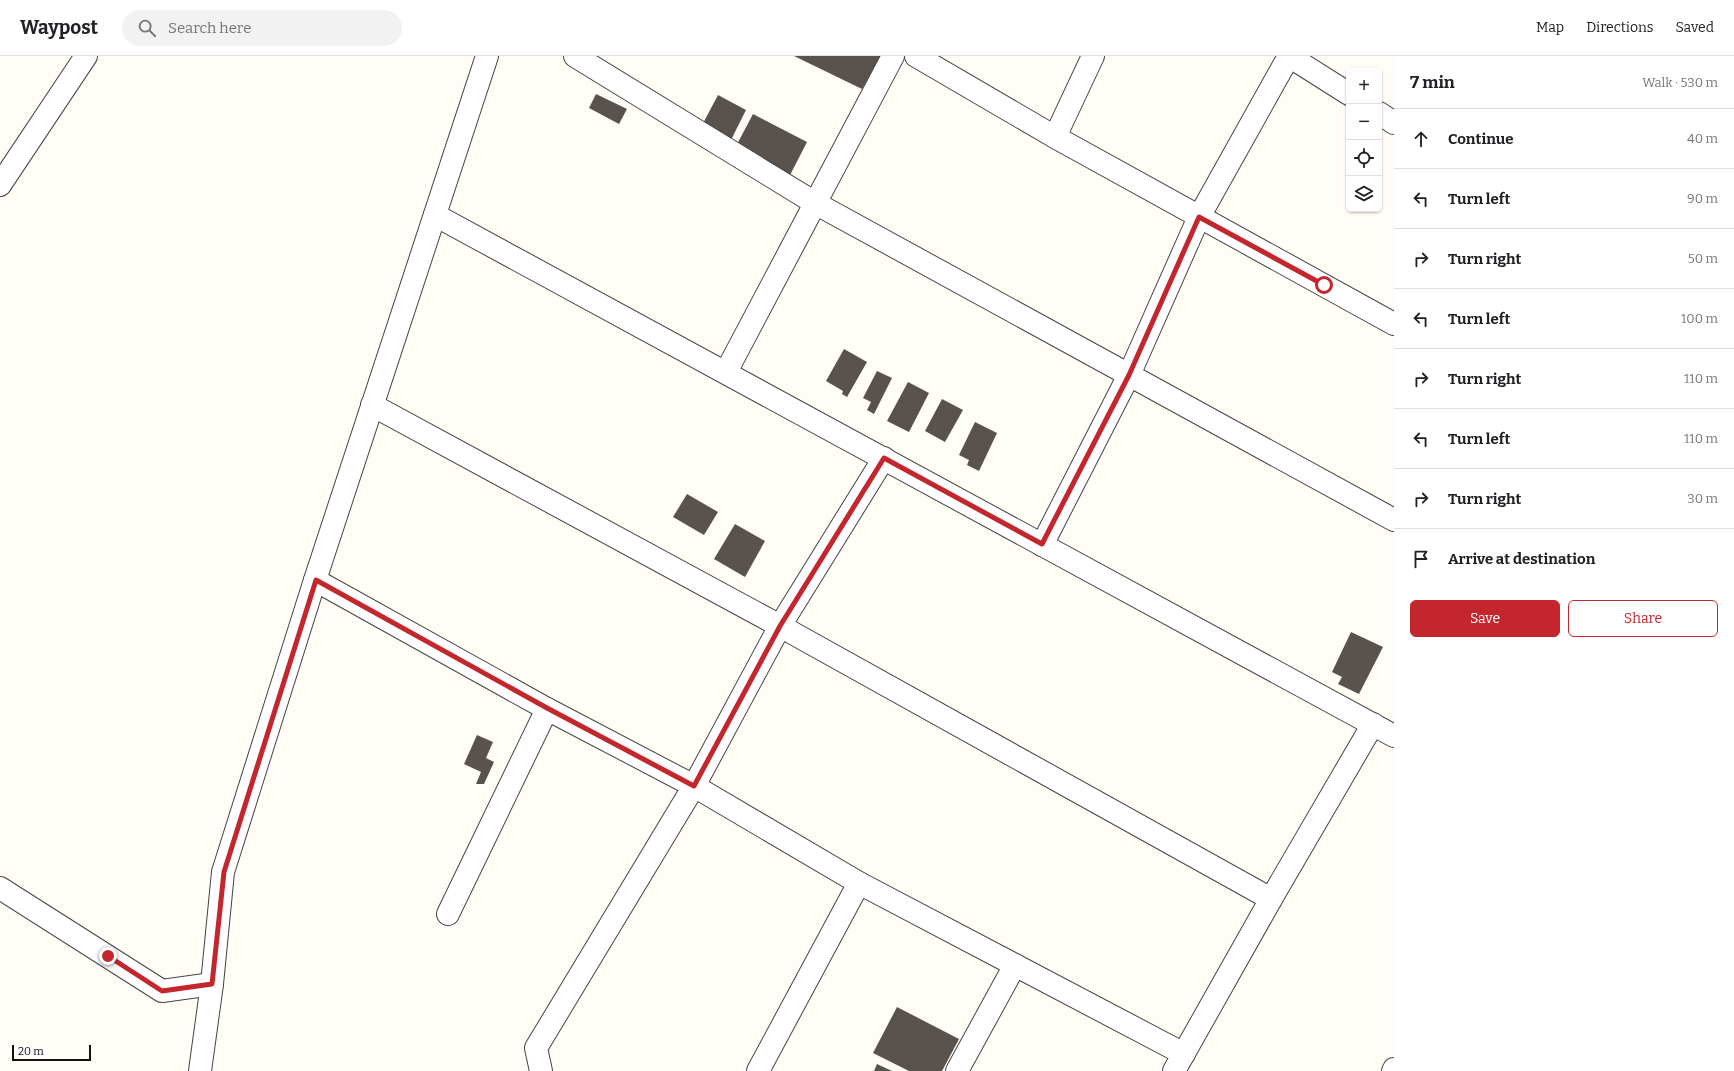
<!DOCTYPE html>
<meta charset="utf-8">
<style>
body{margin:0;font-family:Bitter,serif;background:#f2f2f2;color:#202124}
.controls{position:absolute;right:12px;top:12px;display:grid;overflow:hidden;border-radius:6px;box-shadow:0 1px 3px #0004}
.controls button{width:36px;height:36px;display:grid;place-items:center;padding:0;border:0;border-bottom:1px solid #e0e0e0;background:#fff;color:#202124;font:20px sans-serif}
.scale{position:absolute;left:12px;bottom:10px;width:79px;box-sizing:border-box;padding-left:4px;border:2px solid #111;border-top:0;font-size:11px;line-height:14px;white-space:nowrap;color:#111;-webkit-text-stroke:3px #fff;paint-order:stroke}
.stop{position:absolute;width:12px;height:12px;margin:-9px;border:3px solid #c4262e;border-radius:50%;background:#fff}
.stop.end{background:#c4262e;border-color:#fff;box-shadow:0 1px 4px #0008}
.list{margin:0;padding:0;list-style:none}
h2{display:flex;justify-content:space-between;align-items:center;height:52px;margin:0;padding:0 16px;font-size:17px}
h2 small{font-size:13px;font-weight:400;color:#757577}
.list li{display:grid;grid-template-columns:26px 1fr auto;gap:12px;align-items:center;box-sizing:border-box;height:60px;padding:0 16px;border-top:1px solid #e0e0e0}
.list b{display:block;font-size:15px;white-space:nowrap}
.list em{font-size:13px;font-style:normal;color:#757577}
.actions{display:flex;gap:8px;padding:12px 16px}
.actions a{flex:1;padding:9px 0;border:1px solid #c4262e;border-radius:6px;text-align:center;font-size:14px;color:#c4262e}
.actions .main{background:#c4262e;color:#fff}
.icon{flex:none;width:22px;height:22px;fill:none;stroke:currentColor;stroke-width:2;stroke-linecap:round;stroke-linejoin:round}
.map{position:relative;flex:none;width:1394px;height:1015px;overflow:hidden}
header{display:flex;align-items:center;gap:24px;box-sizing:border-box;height:56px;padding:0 20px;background:#fff;border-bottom:1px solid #e0e0e0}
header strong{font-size:19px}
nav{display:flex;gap:22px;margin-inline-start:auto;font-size:14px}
.search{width:280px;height:36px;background:#f2f2f2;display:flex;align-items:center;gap:10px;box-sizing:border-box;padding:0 14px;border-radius:22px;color:#757577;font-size:15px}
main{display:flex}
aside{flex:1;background:#fff}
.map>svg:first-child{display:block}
.building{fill:#5a524d}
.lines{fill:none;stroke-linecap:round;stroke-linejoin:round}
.minor-casing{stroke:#444;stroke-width:24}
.minor{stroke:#fff;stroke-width:22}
.route{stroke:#c4262e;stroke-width:5}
</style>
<header>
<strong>Waypost</strong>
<div class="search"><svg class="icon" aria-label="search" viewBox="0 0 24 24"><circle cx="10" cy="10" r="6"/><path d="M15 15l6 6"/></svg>Search here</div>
<nav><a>Map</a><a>Directions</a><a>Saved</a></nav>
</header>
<main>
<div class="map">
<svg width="1394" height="1015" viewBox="0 0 1394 1015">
<rect width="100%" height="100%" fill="#fffdf5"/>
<g class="building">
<path d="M794,0H881L862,33Z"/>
<path d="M596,38L627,53L619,68L589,52Z"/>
<path d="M718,39L746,54L729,88L700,73Z"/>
<path d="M753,58L807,86L788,123L734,94Z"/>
<path d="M844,293L867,306L847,341L842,338L843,335L826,325Z"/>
<path d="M877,315L892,322L874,358L867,354L871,346L863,342Z"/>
<path d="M908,326L929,337L909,376L887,365Z"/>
<path d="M942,343L963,354L945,386L925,375Z"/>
<path d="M975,366L997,377L979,415L967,409L969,404L959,399Z"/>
<path d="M687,438L718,456L704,479L673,461Z"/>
<path d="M735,468L765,485L745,521L714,503Z"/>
<path d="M1351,576L1383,591L1359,638L1338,628L1342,621L1332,616Z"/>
<path d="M477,679L493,686L486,702L494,706L484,728H476L481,716L464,708Z"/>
<path d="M897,951L959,983L942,1015H909L873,997Z"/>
<path d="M877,1008L892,1015H874Z"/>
</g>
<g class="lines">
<g class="minor-casing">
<g id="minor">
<path d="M575,0L815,147L1394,464"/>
<path d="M916,0L1055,81L1093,0"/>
<path d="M1379,57L1394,67"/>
<path d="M1055,81L1394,268"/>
<path d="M0,129L86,0"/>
<path d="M435,159L1394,680"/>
<path d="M726,316L893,0"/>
<path d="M372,349L780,570L1271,843L1174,1015"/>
<path d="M1042,489L1129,319L1199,161L1289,0L1349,38"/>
<path d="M315,524L547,653L694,730L859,827L1184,998"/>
<path d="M0,832L162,935L212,928"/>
<path d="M1271,843L1373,668"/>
<path d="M448,858L547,653"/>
<path d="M200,1015L212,928L223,816L315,524L487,0"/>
<path d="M541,1015L536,992L694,730L780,570L884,402"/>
<path d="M758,1015L859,827"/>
<path d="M957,1015L1015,909"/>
<path d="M1393,1015L1394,1013"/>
</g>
</g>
<use href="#minor" class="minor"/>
</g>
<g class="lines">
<path class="route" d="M108,900L162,935L212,928L224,816L316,524L547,652L694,730L780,570L884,402L1042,488L1129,319L1199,161L1324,229"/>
</g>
</svg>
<div class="controls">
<button>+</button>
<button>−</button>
<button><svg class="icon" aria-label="locate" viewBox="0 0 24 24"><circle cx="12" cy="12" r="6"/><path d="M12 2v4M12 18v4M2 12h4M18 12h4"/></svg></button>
<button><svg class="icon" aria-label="layers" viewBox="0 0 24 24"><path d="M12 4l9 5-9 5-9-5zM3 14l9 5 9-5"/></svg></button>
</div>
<div class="scale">20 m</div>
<div class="stop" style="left:1324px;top:229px"></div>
<div class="stop end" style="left:108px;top:900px"></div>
</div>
<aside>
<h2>7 min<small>Walk · 530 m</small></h2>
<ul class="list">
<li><svg class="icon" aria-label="ahead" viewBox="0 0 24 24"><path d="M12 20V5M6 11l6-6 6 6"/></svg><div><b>Continue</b></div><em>40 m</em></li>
<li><svg class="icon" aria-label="left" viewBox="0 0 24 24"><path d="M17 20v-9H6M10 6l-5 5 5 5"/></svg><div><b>Turn left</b></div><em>90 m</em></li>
<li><svg class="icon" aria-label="right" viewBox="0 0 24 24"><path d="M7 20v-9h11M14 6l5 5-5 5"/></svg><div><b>Turn right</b></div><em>50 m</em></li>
<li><svg class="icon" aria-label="left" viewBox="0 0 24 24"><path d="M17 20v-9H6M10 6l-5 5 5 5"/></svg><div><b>Turn left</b></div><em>100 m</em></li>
<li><svg class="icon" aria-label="right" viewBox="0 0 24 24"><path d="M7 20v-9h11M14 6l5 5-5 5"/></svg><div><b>Turn right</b></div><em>110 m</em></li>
<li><svg class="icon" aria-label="left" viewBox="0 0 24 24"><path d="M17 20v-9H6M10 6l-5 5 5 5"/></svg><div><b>Turn left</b></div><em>110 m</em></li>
<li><svg class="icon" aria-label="right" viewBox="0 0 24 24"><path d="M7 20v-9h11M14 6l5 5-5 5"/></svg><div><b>Turn right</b></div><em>30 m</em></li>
<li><svg class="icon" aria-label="arrive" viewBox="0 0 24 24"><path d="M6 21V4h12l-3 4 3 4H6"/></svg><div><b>Arrive at destination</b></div></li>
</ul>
<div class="actions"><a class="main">Save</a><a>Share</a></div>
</aside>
</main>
